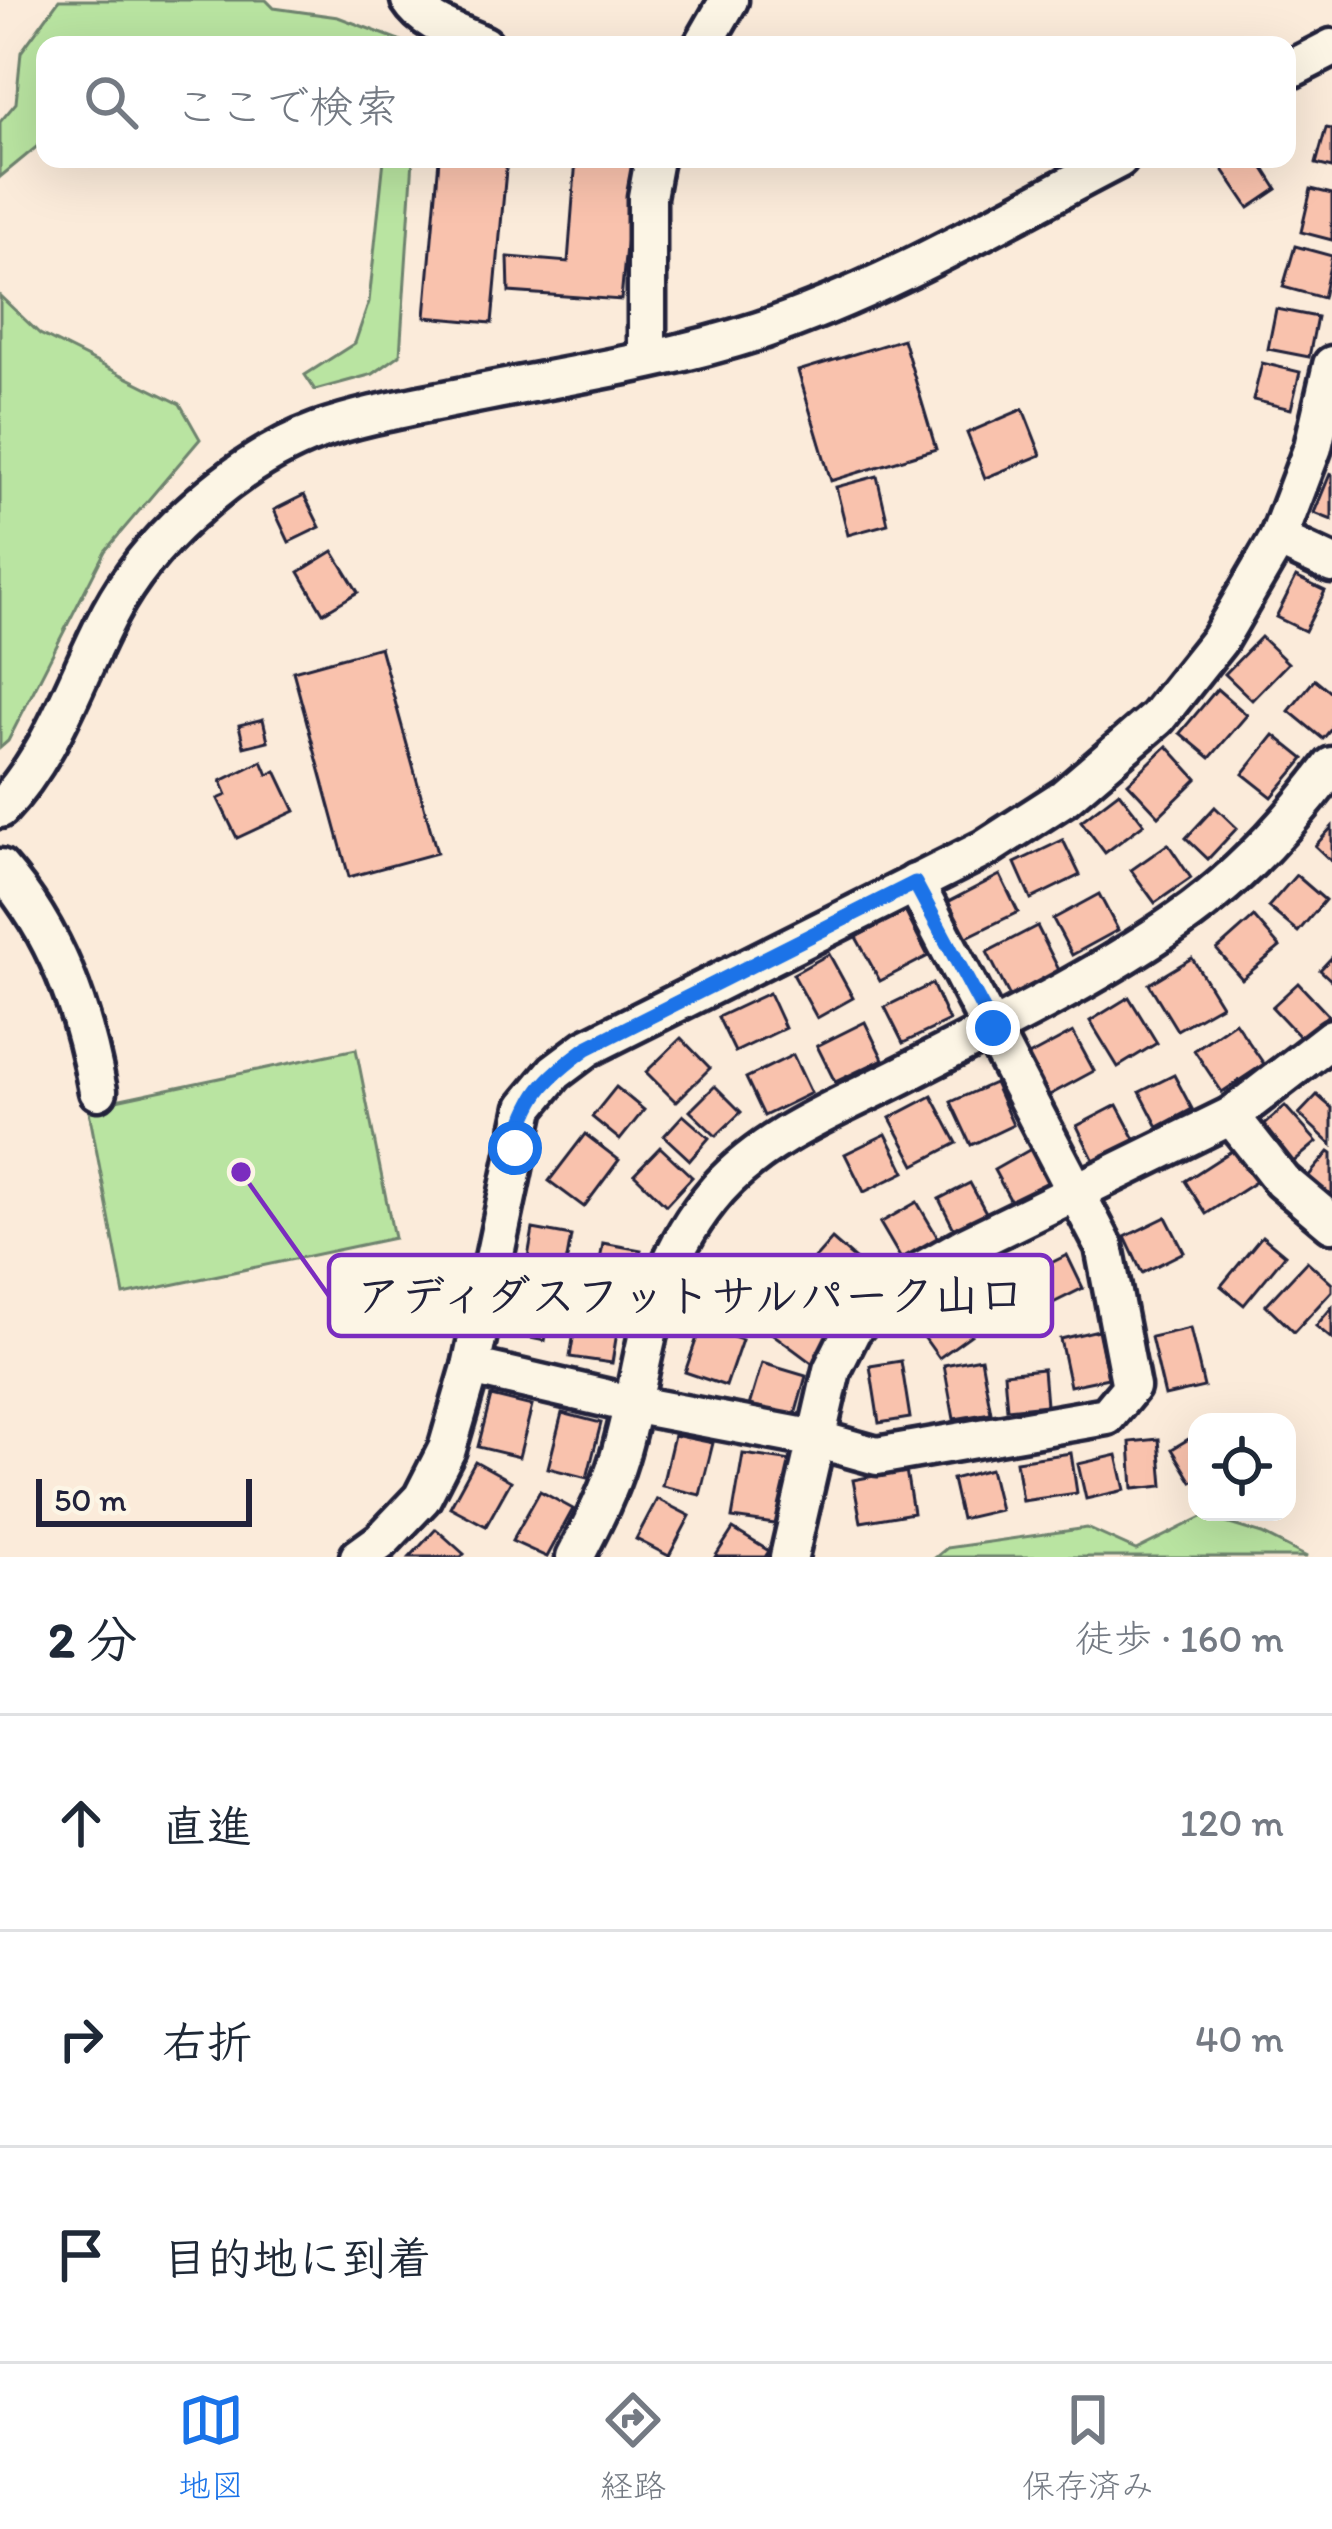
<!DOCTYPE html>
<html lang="ja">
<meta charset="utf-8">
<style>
body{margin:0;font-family:Itim,"Klee One",sans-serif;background:#f2f2f3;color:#1f2937}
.controls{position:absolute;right:36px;bottom:36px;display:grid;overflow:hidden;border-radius:24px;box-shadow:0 12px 48px #0002}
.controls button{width:108px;height:108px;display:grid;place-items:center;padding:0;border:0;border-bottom:3px solid #e0e1e3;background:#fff;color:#1f2937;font:60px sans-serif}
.scale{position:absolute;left:36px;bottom:30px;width:216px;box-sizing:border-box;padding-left:12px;border:6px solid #22223b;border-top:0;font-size:33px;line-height:42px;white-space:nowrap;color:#22223b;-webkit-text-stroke:9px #fcf5e5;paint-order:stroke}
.stop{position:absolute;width:36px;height:36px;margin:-27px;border:9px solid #1a73e8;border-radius:50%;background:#fff}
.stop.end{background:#1a73e8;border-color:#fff;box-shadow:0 3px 12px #0008}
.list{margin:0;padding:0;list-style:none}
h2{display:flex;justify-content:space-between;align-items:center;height:156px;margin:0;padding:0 48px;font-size:51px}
h2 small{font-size:39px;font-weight:400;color:#747a83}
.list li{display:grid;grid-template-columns:78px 1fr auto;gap:36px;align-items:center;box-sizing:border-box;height:216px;padding:0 48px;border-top:3px solid #e0e1e3}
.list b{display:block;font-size:45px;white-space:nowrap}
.list em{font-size:39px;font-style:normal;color:#747a83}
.icon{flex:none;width:66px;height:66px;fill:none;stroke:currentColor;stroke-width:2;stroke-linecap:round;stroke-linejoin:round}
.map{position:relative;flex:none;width:1332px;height:1557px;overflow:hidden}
.search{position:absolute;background:#fff;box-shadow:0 12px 48px #0002;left:36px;right:36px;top:36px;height:132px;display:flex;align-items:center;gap:30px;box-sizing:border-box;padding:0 42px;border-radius:24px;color:#747a83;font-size:45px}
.sheet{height:804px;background:#fff}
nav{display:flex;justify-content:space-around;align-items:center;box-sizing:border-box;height:168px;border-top:3px solid #e0e1e3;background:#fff;font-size:33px;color:#747a83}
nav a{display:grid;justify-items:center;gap:6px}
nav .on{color:#1a73e8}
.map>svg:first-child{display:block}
.green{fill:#b9e4a1;stroke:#6e836e;stroke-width:3}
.building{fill:#f9c2ad;stroke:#22223b;stroke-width:3}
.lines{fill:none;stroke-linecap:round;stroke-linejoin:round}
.minor-casing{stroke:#22223b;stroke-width:45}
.minor{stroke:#fcf5e5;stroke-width:36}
.route{stroke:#1a73e8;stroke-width:15}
.leader{fill:none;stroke:#7b2cbf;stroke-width:4.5}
.callout-dot{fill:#7b2cbf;stroke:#fcf5e5;stroke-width:4.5}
.callout{fill:#fcf5e5;stroke:#7b2cbf;stroke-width:4.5}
.callout-label{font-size:45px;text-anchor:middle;font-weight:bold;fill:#22223b}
</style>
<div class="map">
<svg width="1332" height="1557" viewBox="0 0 1332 1557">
<rect width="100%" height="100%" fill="#fbebda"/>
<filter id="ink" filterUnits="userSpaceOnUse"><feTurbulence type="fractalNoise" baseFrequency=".00833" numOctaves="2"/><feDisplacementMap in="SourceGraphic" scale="24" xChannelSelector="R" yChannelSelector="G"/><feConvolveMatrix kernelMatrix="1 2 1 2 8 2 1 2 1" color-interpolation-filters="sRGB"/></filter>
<g filter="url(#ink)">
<g class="green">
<path d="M59,0H266L274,8L338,17L412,45H45V140L0,177V122L16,103L21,52Z"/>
<path d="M384,159H413L400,355L373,374L315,390L305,375L355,343L369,302Z"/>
<path d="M0,296L40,334L180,404L200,439L105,551L8,741L0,748Z"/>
<path d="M356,1049L394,1238L124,1295L88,1106Z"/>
<path d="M1204,1516L1262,1534L1307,1557H936L947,1548L1087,1528L1136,1550Z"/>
</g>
<g class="building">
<path d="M1326,128L1332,129V168L1316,164Z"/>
<path d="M439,159H507L492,323L425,317Z"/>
<path d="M576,159H634L621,300L509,292L508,257L568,262Z"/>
<path d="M1216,159H1258L1277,189L1249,208Z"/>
<path d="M1311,189L1332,194V240L1301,232Z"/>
<path d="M1295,246L1332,256L1323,298L1283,287Z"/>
<path d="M1276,309L1317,317L1309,357L1268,349Z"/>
<path d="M903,339L936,449L831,481L798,371Z"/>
<path d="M1262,363L1300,372L1291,409L1253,400Z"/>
<path d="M1023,409L1041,455L985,478L967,433Z"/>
<path d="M1330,474L1332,475V520L1314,513Z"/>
<path d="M877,476L888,524L848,535L836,487Z"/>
<path d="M304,495L320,527L289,542L274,510Z"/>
<path d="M333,551L358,592L323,613L299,572Z"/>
<path d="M1296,577L1325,591L1305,631L1276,617Z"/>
<path d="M1261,637L1288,663L1252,700L1225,674Z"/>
<path d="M380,647L437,853L349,877L293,671Z"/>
<path d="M1315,679L1332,693V728L1323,739L1289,711Z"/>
<path d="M1217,689L1247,715L1210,758L1180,733Z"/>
<path d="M263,719L268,741L244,747L239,725Z"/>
<path d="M1274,735L1304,759L1272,797L1243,774Z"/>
<path d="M1167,746L1197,779L1159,816L1128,783Z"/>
<path d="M262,761L268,775L276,771L295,811L237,838L218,799L227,795L221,781Z"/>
<path d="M1119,792L1144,824L1105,853L1081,821Z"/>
<path d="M1215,807L1237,828L1208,859L1186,838Z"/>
<path d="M1332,827V862L1315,846Z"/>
<path d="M1063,840L1080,875L1031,899L1015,863Z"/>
<path d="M1168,844L1191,878L1155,903L1131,870Z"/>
<path d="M1000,875L1018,912L963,939L946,903Z"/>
<path d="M1296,875L1325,900L1298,932L1268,907Z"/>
<path d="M1099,894L1118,930L1072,955L1053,919Z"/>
<path d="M905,911L928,956L880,981L856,937Z"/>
<path d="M1254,917L1280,947L1242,979L1217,950Z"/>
<path d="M1037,926L1060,972L1010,997L987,952Z"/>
<path d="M829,954L853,998L817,1018L793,974Z"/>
<path d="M1332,957V981L1320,970Z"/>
<path d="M1192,958L1221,1005L1177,1030L1149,984Z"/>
<path d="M1298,983L1328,1015L1302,1039L1272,1007Z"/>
<path d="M932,984L949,1021L903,1043L885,1007Z"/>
<path d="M769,993L785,1028L735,1052L718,1017Z"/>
<path d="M1129,997L1157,1043L1118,1067L1090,1021Z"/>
<path d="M865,1022L883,1059L835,1082L817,1046Z"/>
<path d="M1235,1022L1264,1064L1222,1092L1194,1050Z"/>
<path d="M1073,1032L1094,1071L1044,1098L1023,1059Z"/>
<path d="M681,1038L710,1068L676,1102L646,1072Z"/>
<path d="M793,1055L811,1093L764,1116L746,1078Z"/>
<path d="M1174,1075L1192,1109L1158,1127L1140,1092Z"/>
<path d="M994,1083L1013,1125L971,1145L951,1102Z"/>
<path d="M715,1086L741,1112L716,1136L690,1111Z"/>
<path d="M616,1087L644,1110L620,1140L592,1117Z"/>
<path d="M1317,1095L1332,1108V1145L1299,1114Z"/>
<path d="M932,1096L957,1143L915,1165L890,1118Z"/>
<path d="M1117,1105L1136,1141L1095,1163L1077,1126Z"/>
<path d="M1285,1106L1317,1142L1291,1164L1260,1128Z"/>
<path d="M683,1115L709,1138L690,1160L664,1136Z"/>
<path d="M585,1134L619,1160L584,1207L549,1181Z"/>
<path d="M886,1134L905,1172L864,1192L845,1154Z"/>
<path d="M1038,1145L1057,1180L1013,1205L994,1170Z"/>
<path d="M660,1147L692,1177L666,1205L634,1174Z"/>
<path d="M1236,1148L1257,1181L1206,1214L1185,1181Z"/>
<path d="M1329,1152L1332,1154V1202L1306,1179Z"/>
<path d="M970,1183L989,1218L957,1235L939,1199Z"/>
<path d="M917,1202L941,1243L904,1264L880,1223Z"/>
<path d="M1166,1217L1184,1252L1142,1273L1125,1237Z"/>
<path d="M533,1229L571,1236L562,1287L524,1280Z"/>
<path d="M1262,1236L1285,1255L1244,1305L1221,1286Z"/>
<path d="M832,1239L879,1280L850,1313L803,1272Z"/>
<path d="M603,1243L641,1250L634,1287L597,1279Z"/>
<path d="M1067,1255L1083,1288L1053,1303L1037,1270Z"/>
<path d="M1307,1261L1332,1284V1291L1294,1332L1266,1305Z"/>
<path d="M519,1295L553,1302L545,1341L511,1334Z"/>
<path d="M795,1299L837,1331L813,1364L770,1332Z"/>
<path d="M945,1300L971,1335L939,1358L914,1323Z"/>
<path d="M1332,1307V1339L1316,1326Z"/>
<path d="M578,1308L620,1314L612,1363L570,1357Z"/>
<path d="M701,1326L742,1340L726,1386L685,1372Z"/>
<path d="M1190,1328L1204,1387L1165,1396L1151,1337Z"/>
<path d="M1098,1330L1108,1378L1070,1386L1060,1339Z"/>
<path d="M981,1358L991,1413L954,1419L944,1365Z"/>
<path d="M901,1361L910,1418L879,1423L870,1366Z"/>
<path d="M762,1363L806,1376L794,1419L749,1406Z"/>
<path d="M1043,1369L1046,1405L1007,1409L1004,1373Z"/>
<path d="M491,1396L532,1406L519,1457L478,1447Z"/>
<path d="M562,1413L601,1423L587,1478L548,1468Z"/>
<path d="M1197,1434V1479L1192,1482L1172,1449Z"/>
<path d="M674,1435L713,1443L700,1495L662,1486Z"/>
<path d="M1159,1439L1163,1486L1133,1489L1130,1442Z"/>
<path d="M1071,1453L1077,1493L1022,1501L1016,1461Z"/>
<path d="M743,1454L792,1461L782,1525L732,1518Z"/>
<path d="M1117,1455L1125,1490L1086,1499L1078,1464Z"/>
<path d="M475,1461L511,1481L486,1526L450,1507Z"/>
<path d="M990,1469L1000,1510L961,1519L952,1479Z"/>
<path d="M906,1470L913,1513L861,1522L853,1480Z"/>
<path d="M540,1491L573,1509L547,1557L512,1541Z"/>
<path d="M657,1499L690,1516L669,1556L636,1539Z"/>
<path d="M436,1529L464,1554L461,1557H410Z"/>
<path d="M733,1529L769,1551L765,1557H715Z"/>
</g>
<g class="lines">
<g class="minor-casing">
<g id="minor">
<path d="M410,0C425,24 459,33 484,45"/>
<path d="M703,45L729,0"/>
<path d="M1287,71L1332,48"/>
<path d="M647,359V197L654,159"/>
<path d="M1278,539L1332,564"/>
<path d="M0,809C54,752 74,681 110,613C129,577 158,542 189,514C225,481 271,448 318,431C360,416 406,408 450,399C552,378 659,363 759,331C885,289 1001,220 1119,159"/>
<path d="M0,868C56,932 83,1009 98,1091"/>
<path d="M1231,1116L1282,1181L1332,1223"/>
<path d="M471,1367L631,1404L816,1439L877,1456L1107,1416L1131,1387L1104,1246L915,883"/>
<path d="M359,1557L381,1541L422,1498L447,1449L471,1367L526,1107L555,1072L587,1048L986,848L1065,797L1157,718L1219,640L1278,539L1313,447L1332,365"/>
<path d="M575,1557C592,1524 608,1494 619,1458C649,1358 644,1274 718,1189C768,1133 845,1105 910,1071C1001,1024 1095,979 1179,920C1237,880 1290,822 1332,766"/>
<path d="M789,1557L832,1370L852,1330L888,1290L967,1245L1231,1116L1332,1038"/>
</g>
</g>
<use href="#minor" class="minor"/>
</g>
</g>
<g class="lines" filter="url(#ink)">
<path class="route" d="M515,1148C530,1095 542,1081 587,1048L915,883L993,1028"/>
</g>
<path class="leader" d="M241 1172L329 1296"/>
<circle class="callout-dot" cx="241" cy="1172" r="12"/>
<rect class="callout" x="329" y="1255" width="723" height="81" rx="12"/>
<g class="callout-label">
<text x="690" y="1311">アディダスフットサルパーク山口</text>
</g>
</svg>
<div class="controls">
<button><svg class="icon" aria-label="locate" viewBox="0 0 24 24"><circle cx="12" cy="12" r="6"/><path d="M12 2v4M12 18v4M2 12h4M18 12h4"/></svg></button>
</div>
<div class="scale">50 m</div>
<div class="stop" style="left:515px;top:1148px"></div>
<div class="stop end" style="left:993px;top:1028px"></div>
<div class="search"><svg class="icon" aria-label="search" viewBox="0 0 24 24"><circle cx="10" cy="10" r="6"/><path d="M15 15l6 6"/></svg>ここで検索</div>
</div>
<section class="sheet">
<h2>2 分<small>徒歩 · 160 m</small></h2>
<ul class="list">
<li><svg class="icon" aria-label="ahead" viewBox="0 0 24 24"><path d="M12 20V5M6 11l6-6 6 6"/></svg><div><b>直進</b></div><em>120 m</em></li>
<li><svg class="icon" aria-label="right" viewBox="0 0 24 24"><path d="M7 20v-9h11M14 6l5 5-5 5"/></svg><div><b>右折</b></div><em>40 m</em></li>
<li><svg class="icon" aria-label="arrive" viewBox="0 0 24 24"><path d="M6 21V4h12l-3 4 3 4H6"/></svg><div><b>目的地に到着</b></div></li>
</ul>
</section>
<nav>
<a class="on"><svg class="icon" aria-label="map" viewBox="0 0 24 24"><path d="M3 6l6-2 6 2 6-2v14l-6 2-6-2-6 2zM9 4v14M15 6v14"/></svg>地図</a>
<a><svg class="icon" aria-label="directions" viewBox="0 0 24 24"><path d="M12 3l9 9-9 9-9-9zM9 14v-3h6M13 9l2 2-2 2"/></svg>経路</a>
<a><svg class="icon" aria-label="saved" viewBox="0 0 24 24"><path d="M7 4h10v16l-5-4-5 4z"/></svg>保存済み</a>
</nav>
